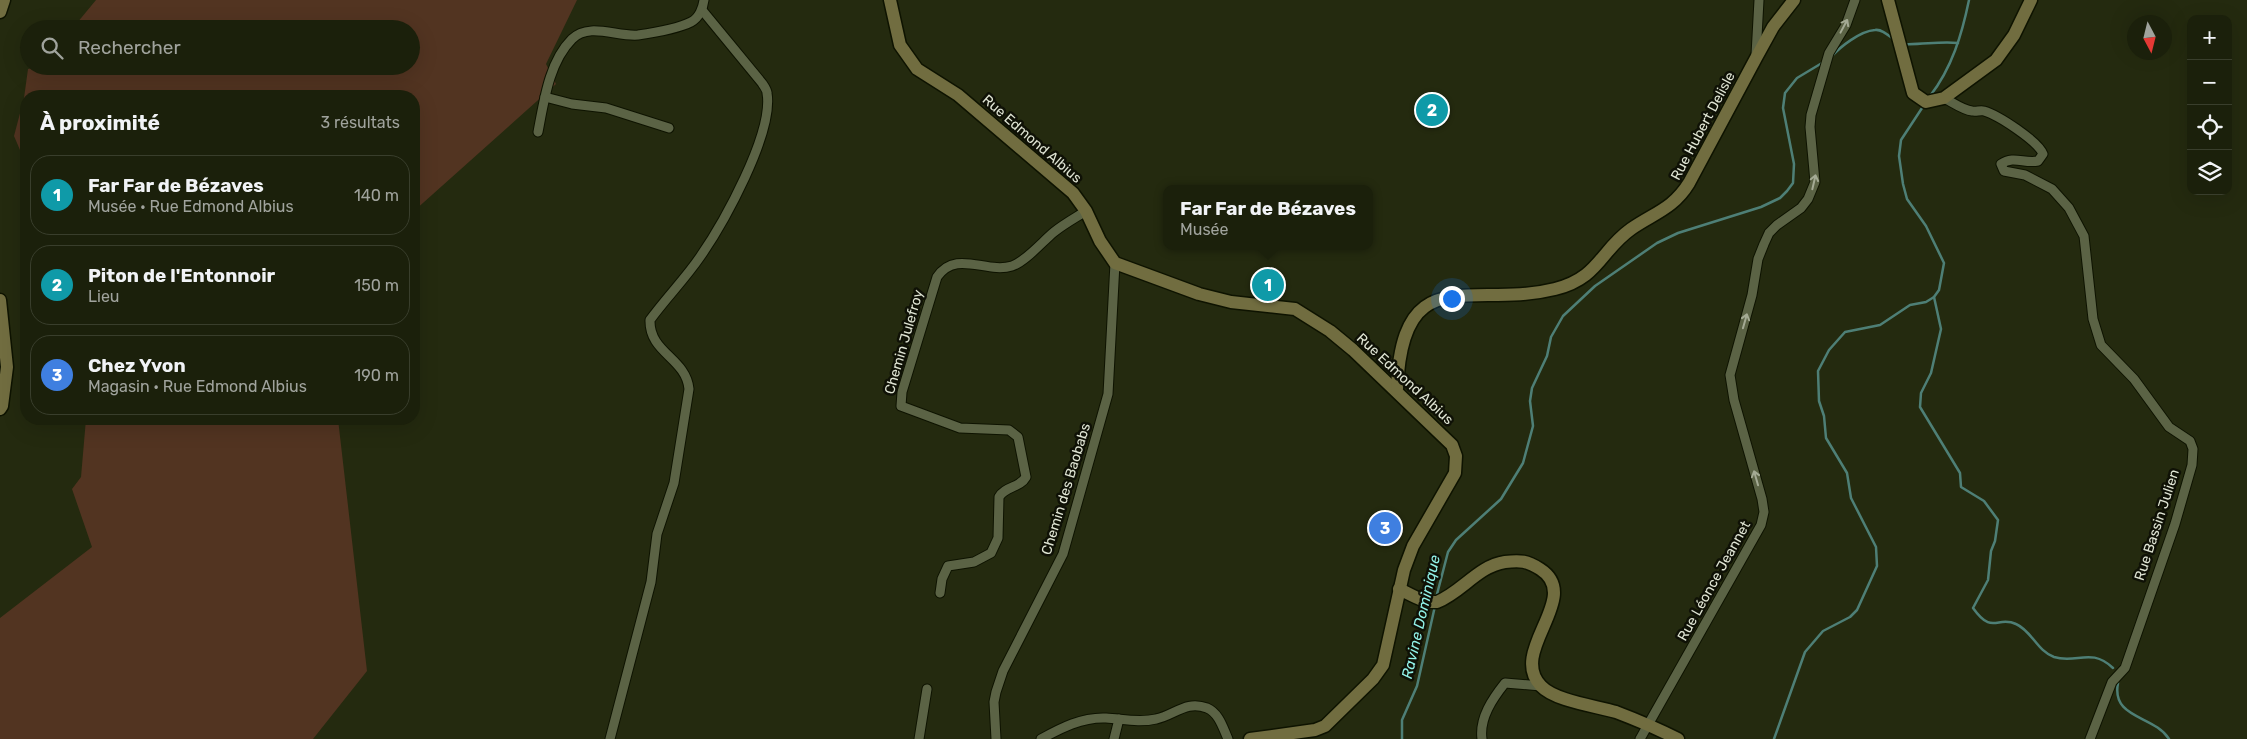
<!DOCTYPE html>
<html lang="fr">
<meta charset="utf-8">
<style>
body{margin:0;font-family:Rubik,sans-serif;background:#242814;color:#f1f3f6}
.controls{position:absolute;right:15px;top:15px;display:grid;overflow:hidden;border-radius:10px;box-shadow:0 5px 20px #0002}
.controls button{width:45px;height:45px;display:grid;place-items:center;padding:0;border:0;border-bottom:1px solid #393e2c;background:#1b200b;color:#f1f3f6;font:25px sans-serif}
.compass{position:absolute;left:2127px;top:15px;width:45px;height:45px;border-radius:50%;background:#1b200b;box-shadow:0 5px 20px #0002;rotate:173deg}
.you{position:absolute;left:1451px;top:298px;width:18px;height:18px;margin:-12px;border:4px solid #fff;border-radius:50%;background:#1a73e8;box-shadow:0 0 0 8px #1a73e833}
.badge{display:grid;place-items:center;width:32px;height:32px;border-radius:50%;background:#db2777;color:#fff;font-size:16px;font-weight:700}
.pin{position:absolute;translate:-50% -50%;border:2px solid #fff;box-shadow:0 1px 5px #0006}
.popup{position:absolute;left:1163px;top:185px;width:210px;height:65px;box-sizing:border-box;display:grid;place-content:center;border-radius:10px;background:#1b200b;filter:drop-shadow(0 1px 4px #0005);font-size:16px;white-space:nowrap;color:#a0a39d}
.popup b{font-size:19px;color:#f1f3f6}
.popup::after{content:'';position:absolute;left:50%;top:100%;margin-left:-10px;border:10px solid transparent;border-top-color:#1b200b}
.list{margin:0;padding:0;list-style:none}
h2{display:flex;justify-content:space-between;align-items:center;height:65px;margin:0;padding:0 20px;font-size:21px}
h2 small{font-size:16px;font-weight:400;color:#a0a39d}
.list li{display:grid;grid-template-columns:32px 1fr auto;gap:15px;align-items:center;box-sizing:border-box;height:80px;margin:0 10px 10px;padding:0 10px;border:1px solid #393e2c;border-radius:20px}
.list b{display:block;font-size:19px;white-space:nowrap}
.list p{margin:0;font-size:16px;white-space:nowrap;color:#a0a39d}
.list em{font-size:16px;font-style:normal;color:#a0a39d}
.icon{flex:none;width:28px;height:28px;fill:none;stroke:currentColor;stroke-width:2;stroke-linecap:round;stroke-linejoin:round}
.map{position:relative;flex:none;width:2247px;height:739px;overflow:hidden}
.search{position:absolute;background:#1b200b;box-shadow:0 5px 20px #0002;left:20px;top:20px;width:400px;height:55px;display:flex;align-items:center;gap:12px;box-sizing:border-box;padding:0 18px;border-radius:28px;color:#a0a39d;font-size:19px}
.panel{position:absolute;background:#1b200b;box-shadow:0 5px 20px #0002;left:20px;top:90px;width:400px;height:335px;border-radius:20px}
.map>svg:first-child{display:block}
.green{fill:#523421}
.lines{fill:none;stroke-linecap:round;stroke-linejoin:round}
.stream{stroke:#4e7f76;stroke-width:2.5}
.street-casing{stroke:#0e1300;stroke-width:11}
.secondary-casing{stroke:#0e1300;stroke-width:15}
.street{stroke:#5b6345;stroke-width:9}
.secondary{stroke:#716d40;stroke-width:12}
.oneway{stroke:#a4aa94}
.labels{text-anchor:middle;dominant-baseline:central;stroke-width:5;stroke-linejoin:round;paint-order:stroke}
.street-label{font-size:14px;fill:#e0e5d4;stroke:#0f1106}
.water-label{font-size:15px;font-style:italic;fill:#92f3e9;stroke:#0f1106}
</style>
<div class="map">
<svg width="2247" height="739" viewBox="0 0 2247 739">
<rect width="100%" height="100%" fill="#242a0f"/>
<g class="green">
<path d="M96,0H577L546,64L556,84L414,211V96H26V164L14,136L24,98L28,69L39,66H411V29H72Z"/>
<path d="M86,419H338L367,671L313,739H0V618L92,547L72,489L81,477Z"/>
</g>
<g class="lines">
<g class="stream">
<path d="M1903,44C1922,45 1939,41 1958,43"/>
<path d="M1831,57C1840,47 1860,31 1875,30C1881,29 1887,34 1892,38"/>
<path d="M1930,96C1952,68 1962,34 1969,0"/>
<path d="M1934,297L1941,329L1931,373L1921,393L1920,407L1960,473L1961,487L1984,501L1998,520L1995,541L1991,551L1988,580L1973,608C1993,636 1997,615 2016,624C2032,631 2037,651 2054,657C2077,664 2091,647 2113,668"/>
<path d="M1436,598L1448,552L1456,540L1501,499L1523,463L1533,426L1530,401L1532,388L1547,356L1551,337L1563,316L1595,286L1657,243L1678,233L1761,207L1780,198L1787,191L1793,183L1794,164L1783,108L1785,93L1797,78L1822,63"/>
<path d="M2118,683C2111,719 2154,715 2169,739"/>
<path d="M1402,739V720L1417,686L1435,606"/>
<path d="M1774,739L1805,652L1823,631L1850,617L1857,610L1877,566L1876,547L1851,498L1847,473L1826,438L1824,416L1819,401L1818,371L1829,350L1845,332L1880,325L1910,305L1926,302L1934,297L1939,290L1944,263L1926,226L1907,199L1903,184L1899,156L1901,140L1924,105"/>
</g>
<g class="street-casing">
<g id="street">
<path d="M1756,55L1759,0"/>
<path d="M545,97L572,104L606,108L669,128"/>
<path d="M1944,98C1952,102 1963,110 1972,111C1976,112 1980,110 1984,111C1998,115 2038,141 2043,154L2038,161C2024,164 2014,155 2001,164L2004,171L2025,175L2052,189L2069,208L2084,236L2093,319L2101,345L2134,379L2169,427L2190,441L2193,449L2192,465L2175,524L2125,668L2112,682L2090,739"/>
<path d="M538,132C544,101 549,62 572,39C589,22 617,37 638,35C652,33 679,28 691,22C699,18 703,8 704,0"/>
<path d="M940,593L942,579L948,566L974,562L991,553L998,538L999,497C1005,486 1020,488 1026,477L1018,437L1009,430L960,428L901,406L902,392L937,277C956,249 986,274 1012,266C1025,262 1043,241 1054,232C1064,224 1075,218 1086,211"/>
<path d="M610,739L651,582L657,534L674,483L689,389C686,358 649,353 650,320C666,298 685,279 700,257C723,224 774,133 767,93C767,90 764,86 762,83L702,10"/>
<path d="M919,739L927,689"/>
<path d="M996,739L994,702L996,692L1003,671L1063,554L1108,394L1115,263"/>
<path d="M1041,739C1061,728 1082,717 1106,718C1123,719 1139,723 1156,719C1175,715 1186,700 1207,708C1219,713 1223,728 1228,739"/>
<path d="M1114,739L1119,719"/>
<path d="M1482,739C1479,718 1493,698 1505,683L1541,686"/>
<path d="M1640,739L1761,525L1764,512L1762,499L1734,400L1730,375L1752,295L1758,259L1764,244L1769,233L1777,225L1801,208L1808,199L1815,182L1810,127L1811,115L1829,53L1846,25L1855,0"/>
</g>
</g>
<g class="secondary-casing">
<g id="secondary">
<path d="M890,0L900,45L917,69L958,95L1073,193L1086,211L1100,241L1115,263L1199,294L1231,302L1295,309L1330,331L1353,350L1452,445L1456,456L1455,473L1413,546L1404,570L1383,665L1373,679L1325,726L1315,730L1250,739"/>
<path d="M1888,0L1913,93L1926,102L1944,98L1996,60L2014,35L2031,0"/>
<path d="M0,12L4,0"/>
<path d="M0,300L7,367L2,406L0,409"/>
<path d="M1397,389C1402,258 1471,310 1555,289C1599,278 1600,251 1631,229C1654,213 1673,209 1689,183L1756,58L1773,27L1794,0"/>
<path d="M1399,589C1412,595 1423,603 1437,602C1462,592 1478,566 1505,562C1521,560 1527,561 1540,569C1584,597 1507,651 1541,686C1555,701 1596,706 1616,712C1637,720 1658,729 1678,739"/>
</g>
</g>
<use href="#street" class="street"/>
<use href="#secondary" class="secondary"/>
</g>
<defs><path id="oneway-shaft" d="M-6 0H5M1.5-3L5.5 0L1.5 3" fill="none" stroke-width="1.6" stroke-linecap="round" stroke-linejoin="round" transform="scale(1.25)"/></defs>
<g class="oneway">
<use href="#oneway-shaft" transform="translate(1844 26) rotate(-62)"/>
<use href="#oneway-shaft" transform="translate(1814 182) rotate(-77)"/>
<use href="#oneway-shaft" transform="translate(1745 321) rotate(-74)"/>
<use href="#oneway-shaft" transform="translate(1756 478) rotate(-106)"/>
</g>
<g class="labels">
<g class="street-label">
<text transform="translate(1703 126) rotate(-62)">Rue Hubert Delisle</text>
<text transform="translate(1032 139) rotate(41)">Rue Edmond Albius</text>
<text transform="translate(904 342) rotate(-74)">Chemin Julefroy</text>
<text transform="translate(1405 379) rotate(43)">Rue Edmond Albius</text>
<text transform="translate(1066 489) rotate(-73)">Chemin des Baobabs</text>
<text transform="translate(2157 525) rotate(-72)">Rue Bassin Julien</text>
<text transform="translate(1714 581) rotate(-61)">Rue Léonce Jeannet</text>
</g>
<g class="water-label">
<text transform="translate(1421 617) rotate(-77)">Ravine Dominique</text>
</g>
</g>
</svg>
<div class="controls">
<button>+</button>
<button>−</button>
<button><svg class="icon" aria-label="locate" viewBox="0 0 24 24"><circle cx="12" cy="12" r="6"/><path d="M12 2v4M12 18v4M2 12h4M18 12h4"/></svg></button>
<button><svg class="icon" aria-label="layers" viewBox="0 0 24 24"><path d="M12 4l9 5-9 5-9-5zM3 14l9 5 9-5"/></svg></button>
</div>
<svg class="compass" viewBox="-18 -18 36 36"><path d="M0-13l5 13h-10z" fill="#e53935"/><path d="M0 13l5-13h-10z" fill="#a0a39d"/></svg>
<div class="you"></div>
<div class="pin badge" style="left:1268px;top:285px;background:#0f9aa8">1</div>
<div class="popup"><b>Far Far de Bézaves</b>Musée</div>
<div class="pin badge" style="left:1432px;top:110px;background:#0f9aa8">2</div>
<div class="pin badge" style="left:1385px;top:528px;background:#3f7fe0">3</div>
<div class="search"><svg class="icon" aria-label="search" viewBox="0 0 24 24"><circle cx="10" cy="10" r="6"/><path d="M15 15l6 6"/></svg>Rechercher</div>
<section class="panel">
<h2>À proximité<small>3 résultats</small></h2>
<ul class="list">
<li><span class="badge" style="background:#0f9aa8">1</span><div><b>Far Far de Bézaves</b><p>Musée · Rue Edmond Albius</p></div><em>140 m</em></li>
<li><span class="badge" style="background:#0f9aa8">2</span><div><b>Piton de l'Entonnoir</b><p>Lieu</p></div><em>150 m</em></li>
<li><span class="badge" style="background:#3f7fe0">3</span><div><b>Chez Yvon</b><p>Magasin · Rue Edmond Albius</p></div><em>190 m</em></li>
</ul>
</section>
</div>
